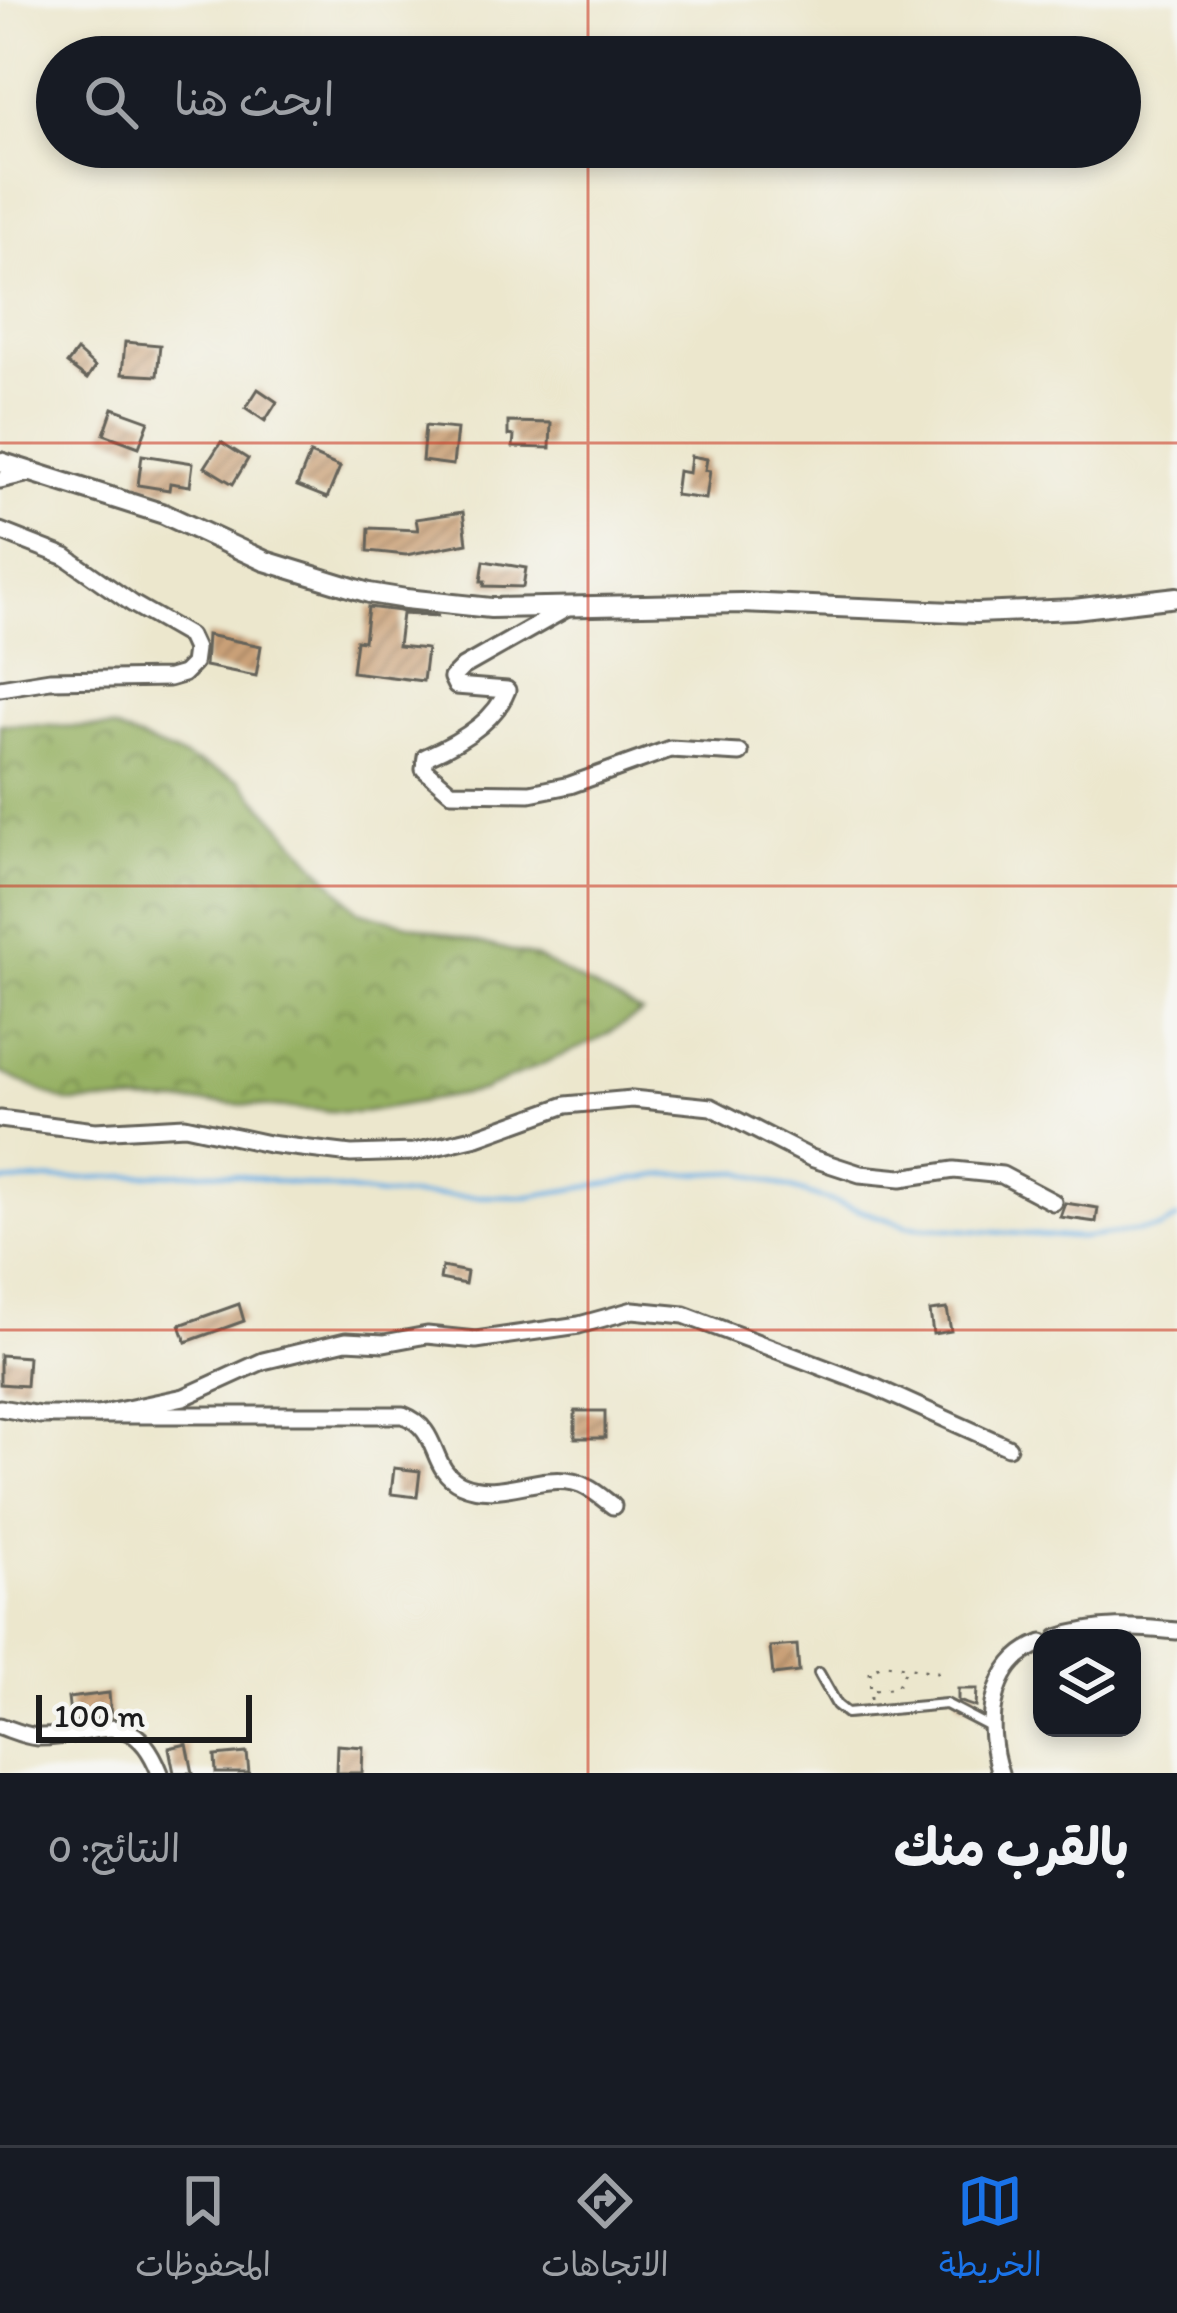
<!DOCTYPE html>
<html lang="ar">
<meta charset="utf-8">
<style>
body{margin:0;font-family:Itim,"Playpen Sans Arabic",sans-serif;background:#242831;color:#f1f3f6;direction:rtl}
.controls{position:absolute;right:36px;bottom:36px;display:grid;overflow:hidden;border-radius:24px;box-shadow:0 6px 18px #0003}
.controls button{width:108px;height:108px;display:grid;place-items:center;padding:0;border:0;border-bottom:3px solid #363941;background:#171b24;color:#f1f3f6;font:60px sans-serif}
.scale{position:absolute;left:36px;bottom:30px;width:216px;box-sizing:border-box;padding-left:12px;border:6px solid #1c1c1c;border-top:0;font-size:33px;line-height:42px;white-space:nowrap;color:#1c1c1c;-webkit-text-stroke:9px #f6f6f2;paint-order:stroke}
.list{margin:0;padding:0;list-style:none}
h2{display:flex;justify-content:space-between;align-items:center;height:156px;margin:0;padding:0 48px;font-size:51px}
h2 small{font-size:39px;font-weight:400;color:#9ea1a6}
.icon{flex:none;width:66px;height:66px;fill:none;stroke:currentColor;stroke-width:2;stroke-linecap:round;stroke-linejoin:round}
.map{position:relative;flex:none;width:1177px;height:1773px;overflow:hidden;direction:ltr}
.search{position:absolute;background:#171b24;box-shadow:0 6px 18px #0003;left:36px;right:36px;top:36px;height:132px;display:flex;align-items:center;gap:30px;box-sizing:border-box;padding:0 42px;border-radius:66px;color:#9ea1a6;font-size:45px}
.sheet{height:372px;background:#171b24}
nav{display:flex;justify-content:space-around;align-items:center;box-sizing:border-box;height:168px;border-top:3px solid #363941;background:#171b24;font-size:33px;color:#9ea1a6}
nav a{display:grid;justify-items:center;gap:6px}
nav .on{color:#1a73e8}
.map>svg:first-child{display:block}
.forest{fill:url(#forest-crowns);stroke:#58663f;stroke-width:3}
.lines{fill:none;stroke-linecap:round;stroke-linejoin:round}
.stream{stroke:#6eb0e2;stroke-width:4.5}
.building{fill:url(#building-hatch)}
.service-casing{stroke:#65635a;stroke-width:14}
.minor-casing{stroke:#65635a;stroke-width:21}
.tertiary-casing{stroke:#65635a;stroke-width:24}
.path{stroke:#65635a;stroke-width:3;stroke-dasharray:3 9;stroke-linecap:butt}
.service{stroke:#fff;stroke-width:8}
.minor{stroke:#fff;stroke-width:15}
.tertiary{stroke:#fff;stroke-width:18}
.grid{fill:none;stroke:#c8321e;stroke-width:3;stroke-opacity:0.55}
</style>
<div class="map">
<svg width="1177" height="1773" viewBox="0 0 1177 1773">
<defs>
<pattern id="forest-crowns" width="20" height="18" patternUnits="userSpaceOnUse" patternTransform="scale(3)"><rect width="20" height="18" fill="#95b062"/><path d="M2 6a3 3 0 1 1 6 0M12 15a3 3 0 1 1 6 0" fill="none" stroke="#798e50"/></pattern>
<pattern id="building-hatch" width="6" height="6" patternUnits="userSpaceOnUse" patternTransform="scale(3)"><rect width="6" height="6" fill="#caa178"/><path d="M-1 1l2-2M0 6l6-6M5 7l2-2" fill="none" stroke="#a38262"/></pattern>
</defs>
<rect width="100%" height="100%" fill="#f6f6f2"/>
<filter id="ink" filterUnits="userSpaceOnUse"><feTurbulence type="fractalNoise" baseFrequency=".00833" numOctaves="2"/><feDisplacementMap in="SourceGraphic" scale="24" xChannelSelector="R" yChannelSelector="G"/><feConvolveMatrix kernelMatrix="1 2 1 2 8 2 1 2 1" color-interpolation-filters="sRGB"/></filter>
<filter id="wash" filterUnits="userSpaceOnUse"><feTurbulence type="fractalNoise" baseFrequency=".004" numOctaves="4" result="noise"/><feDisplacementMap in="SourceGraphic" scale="48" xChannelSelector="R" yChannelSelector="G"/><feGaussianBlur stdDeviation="2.7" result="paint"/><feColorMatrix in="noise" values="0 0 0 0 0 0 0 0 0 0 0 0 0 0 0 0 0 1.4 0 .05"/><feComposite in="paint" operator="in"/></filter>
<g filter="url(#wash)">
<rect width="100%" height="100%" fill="#ece7cd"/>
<path class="forest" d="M0,724L112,728L240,780L358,911L535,957L642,1013L597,1040L481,1091L357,1113L219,1103L66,1102L0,1072Z"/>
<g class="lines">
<path class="stream" d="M0,1182L213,1172L379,1195L525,1197L660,1175L741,1172L908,1226L1080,1238L1160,1228L1177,1219"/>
</g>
<g id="blocks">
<g class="building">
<path d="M125,342L160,345L157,376L122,374Z"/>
<path d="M77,351L95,367L87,379L67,364Z"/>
<path d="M258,389L277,402L265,421L246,408Z"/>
<path d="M113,408L149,421L139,447L104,434Z"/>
<path d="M508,422L551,423L550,448L513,447L514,436L508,435Z"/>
<path d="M425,426L457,429L453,465L422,461Z"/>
<path d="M221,442L248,459L233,484L205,467Z"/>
<path d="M310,454L340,467L327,498L297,486Z"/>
<path d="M142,455L193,463L190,486L170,483L169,490L138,485Z"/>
<path d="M691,456L707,459L705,470L710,471L706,499L675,495L678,471L689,473Z"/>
<path d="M463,512L467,543L406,555L368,551L369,528L418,530L416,519Z"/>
<path d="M484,561L526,568L523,587L484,586L485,581H481Z"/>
<path d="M368,607L439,616L402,614L398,646L427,649L423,681L352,672L356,640L364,641Z"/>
<path d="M207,635L261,646L256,676L205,666Z"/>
<path d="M1065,1203L1098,1208L1096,1222L1060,1217Z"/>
<path d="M442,1267L467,1272L465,1284L440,1279Z"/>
<path d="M239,1304L244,1321L186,1342L180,1325Z"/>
<path d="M947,1309L951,1331L933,1334L930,1311Z"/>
<path d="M0,1355L28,1357L26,1386L0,1384Z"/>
<rect x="575" y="1411" width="30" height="27"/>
<path d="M394,1468L420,1471L417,1497L391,1494Z"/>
<path d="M797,1645L799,1672L773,1675L770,1647Z"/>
<path d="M958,1689H977L976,1707L958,1701Z"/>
<path d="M109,1693L111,1717L71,1722L68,1698Z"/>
<path d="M187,1744L193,1773H174L169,1748Z"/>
<path d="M337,1745L363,1747L362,1773H336Z"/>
<path d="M247,1753L249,1773H216L215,1756Z"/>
</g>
</g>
</g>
<g filter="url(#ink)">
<use href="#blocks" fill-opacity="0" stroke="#65635a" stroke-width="3"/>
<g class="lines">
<g class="service-casing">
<path id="service" d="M819,1673L837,1705L847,1713L946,1704L992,1728"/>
</g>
<g class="minor-casing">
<g id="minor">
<path d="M0,480L34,472"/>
<path d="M0,531L66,557L133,604L189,636L195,649L193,664L183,674L169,678L50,680L0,688"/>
<path d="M569,607L463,667L452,678L456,686L507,690C495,722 456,744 426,757L424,769L451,792L530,793L570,785L670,749L740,753"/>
<path d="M0,1119L95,1131L185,1126L269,1144L351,1154L414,1152L477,1137L566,1105L632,1099L711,1107L811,1158L860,1174L901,1178L954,1170L1002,1175L1053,1202"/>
<path d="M0,1408L40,1415H403C442,1430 428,1469 461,1484C499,1501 536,1474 573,1482C588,1485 601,1497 613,1506"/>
<path d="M98,1415L184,1397L263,1361L346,1341L384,1343L427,1335L476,1340L579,1325L633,1310L684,1315L875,1387L1008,1447"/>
<path d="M1058,1638C1099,1624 1134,1627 1177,1631"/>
<path d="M0,1726C12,1730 25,1736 37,1737C94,1739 132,1700 160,1773"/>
<path d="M1000,1773C984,1726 990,1661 1042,1643"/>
</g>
</g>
<g class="tertiary-casing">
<path id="tertiary" d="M0,462L164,514L265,561L369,593L406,599L491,608L741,603L976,613L1074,609L1177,597"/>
</g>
<g class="path">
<path d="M875,1690L897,1687L907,1668"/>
<path d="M871,1699L870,1670L886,1664L943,1673"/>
</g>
<use href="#service" class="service"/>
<use href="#minor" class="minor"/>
<use href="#tertiary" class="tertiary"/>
</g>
</g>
<path class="grid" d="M588,0V57M588,147V1773M0,443H1177M0,886H1177M0,1330H1177"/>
</svg>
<div class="controls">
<button><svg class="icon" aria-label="layers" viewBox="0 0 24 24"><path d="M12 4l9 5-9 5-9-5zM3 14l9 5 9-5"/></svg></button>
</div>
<div class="scale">100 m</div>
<div class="search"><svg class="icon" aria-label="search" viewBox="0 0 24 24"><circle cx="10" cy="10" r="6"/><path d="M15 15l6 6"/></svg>ابحث هنا</div>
</div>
<section class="sheet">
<h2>بالقرب منك<small>النتائج: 0</small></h2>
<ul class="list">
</ul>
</section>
<nav>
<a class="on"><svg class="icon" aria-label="map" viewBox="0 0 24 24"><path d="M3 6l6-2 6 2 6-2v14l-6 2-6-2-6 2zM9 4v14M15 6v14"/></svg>الخريطة</a>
<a><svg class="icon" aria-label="directions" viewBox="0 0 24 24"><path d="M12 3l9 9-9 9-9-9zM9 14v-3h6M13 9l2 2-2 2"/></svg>الاتجاهات</a>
<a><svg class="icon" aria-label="saved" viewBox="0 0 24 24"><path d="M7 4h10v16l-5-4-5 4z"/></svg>المحفوظات</a>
</nav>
